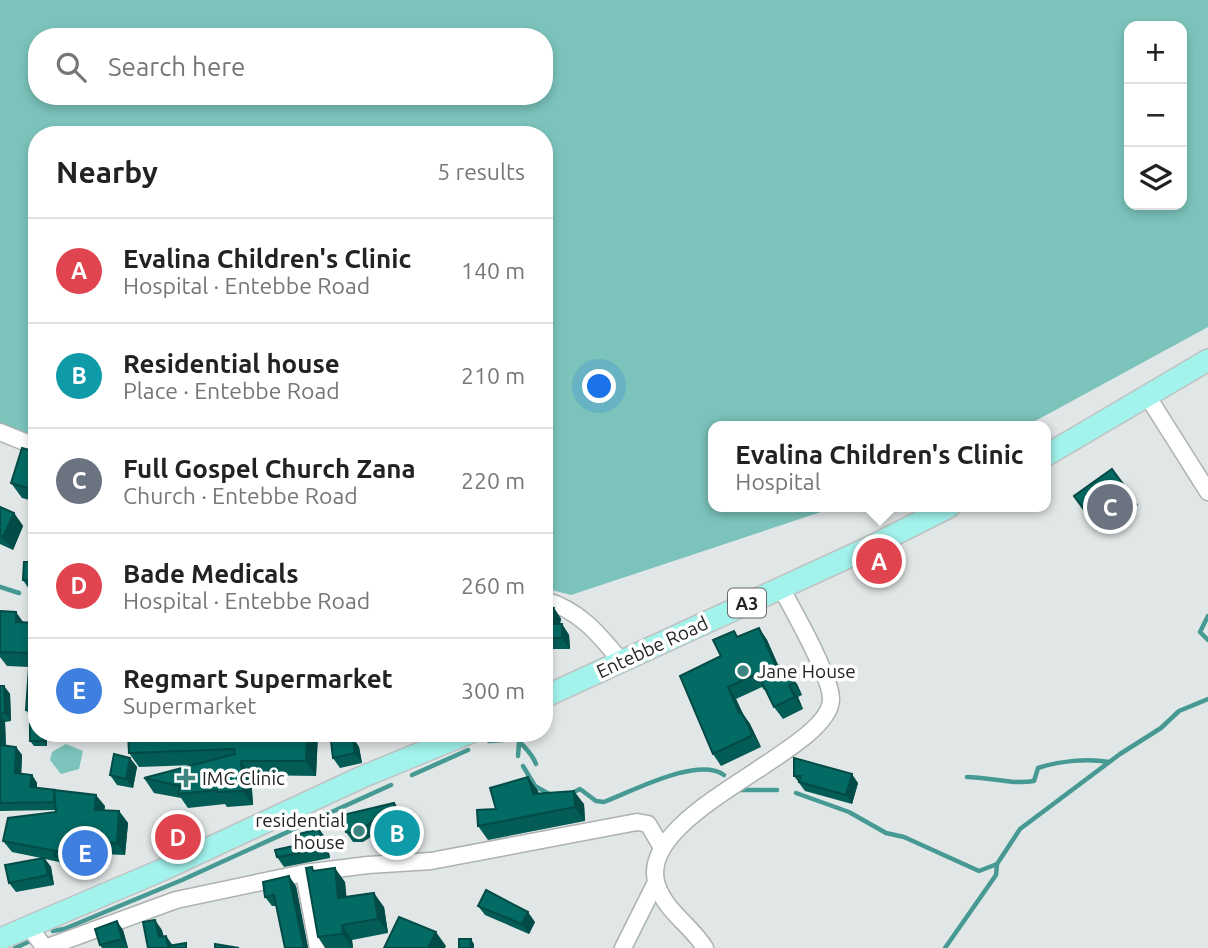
<!DOCTYPE html>
<meta charset="utf-8">
<style>
body{margin:0;font-family:Ubuntu,sans-serif;background:#f2f2f2;color:#222}
.controls{position:absolute;right:21px;top:21px;display:grid;overflow:hidden;border-radius:14px;box-shadow:0 4px 10px #0003}
.controls button{width:63px;height:63px;display:grid;place-items:center;padding:0;border:0;border-bottom:2px solid #e0e0e0;background:#fff;color:#222;font:35px sans-serif}
.you{position:absolute;left:600px;top:387px;width:24px;height:24px;margin:-18px;border:5px solid #fff;border-radius:50%;background:#1a73e8;box-shadow:0 0 0 10px #1a73e833}
.badge{display:grid;place-items:center;width:46px;height:46px;border-radius:50%;background:#ea580c;color:#fff;font-size:23px;font-weight:700}
.pin{position:absolute;translate:-50% -50%;border:4px solid #fff;box-shadow:0 2px 7px #0006}
.popup{position:absolute;left:708px;top:421px;width:343px;height:91px;box-sizing:border-box;display:grid;place-content:center;border-radius:14px;background:#fff;filter:drop-shadow(0 2px 5px #0005);font-size:23px;white-space:nowrap;color:#767676}
.popup b{font-size:26px;color:#222}
.popup::after{content:'';position:absolute;left:50%;top:100%;margin-left:-14px;border:14px solid transparent;border-top-color:#fff}
.list{margin:0;padding:0;list-style:none}
h2{display:flex;justify-content:space-between;align-items:center;height:91px;margin:0;padding:0 28px;font-size:30px}
h2 small{font-size:23px;font-weight:400;color:#767676}
.list li{display:grid;grid-template-columns:46px 1fr auto;gap:21px;align-items:center;box-sizing:border-box;height:105px;padding:0 28px;border-top:2px solid #e0e0e0}
.list b{display:block;font-size:26px;white-space:nowrap}
.list p{margin:0;font-size:23px;white-space:nowrap;color:#767676}
.list em{font-size:23px;font-style:normal;color:#767676}
.icon{flex:none;width:38px;height:38px;fill:none;stroke:currentColor;stroke-width:2;stroke-linecap:round;stroke-linejoin:round}
.map{position:relative;flex:none;width:1208px;height:948px;overflow:hidden}
.search{position:absolute;background:#fff;box-shadow:0 4px 10px #0003;left:28px;top:28px;width:525px;height:77px;display:flex;align-items:center;gap:18px;box-sizing:border-box;padding:0 24px;border-radius:28px;color:#767676;font-size:26px}
.panel{position:absolute;background:#fff;box-shadow:0 4px 10px #0003;left:28px;top:126px;width:525px;height:616px;border-radius:28px}
.map>svg:first-child{display:block}
.green{fill:#7bc3bb;fill-rule:evenodd}
.lines{fill:none;stroke-linecap:round;stroke-linejoin:round}
.stream{stroke:#469a93;stroke-width:4.5}
.minor-casing{stroke:#adb2b1;stroke-width:19}
.major-casing{stroke:#c1c2c2;stroke-width:24}
.minor{stroke:#fff;stroke-width:16}
.major{stroke:#a2f3ec;stroke-width:21}
.wall{fill:#035c56}
.shaded-wall{fill:#024b46}
.building{fill:#036b64;stroke:#024b46;stroke-width:2}
.poi-dot{fill:#3e857f;stroke:#fff;stroke-width:2.5}
.labels{text-anchor:middle;dominant-baseline:central;stroke-width:7;stroke-linejoin:round;paint-order:stroke}
.shield{fill:#fff;stroke:#656666;stroke-width:2}
.shield-label{font-size:18px;font-weight:bold;fill:#232525}
.street-label{font-size:19px;fill:#232525;stroke:#fff}
.poi-label{font-size:19px;fill:#232525;stroke:#fff;text-anchor:start}
</style>
<div class="map">
<svg width="1208" height="948" viewBox="0 0 1208 948">
<rect width="100%" height="100%" fill="#e1e6e6"/>
<g class="green">
<path d="M0,0H1208V327L1026,426H713V507H836L571,595L544,588V135H37V438L0,425ZM1129,26H1182V205H1129ZM37,37H544V96H37Z"/>
<path d="M66,744L83,751L79,769L61,774L50,760L52,752Z"/>
</g>
<g class="lines">
<g class="stream">
<path d="M0,587L19,593"/>
<path d="M31,595L37,596"/>
<path d="M1208,616L1200,632L1208,640"/>
<path d="M513,733C521,746 531,750 536,764"/>
<path d="M489,741L504,740L514,735"/>
<path d="M518,756L519,743"/>
<path d="M523,766L535,786L551,795"/>
<path d="M412,775L468,750"/>
<path d="M967,777C989,777 1012,785 1034,781L1038,768C1060,761 1087,758 1109,762"/>
<path d="M739,790H777"/>
<path d="M796,793L849,812L886,833L904,837L979,871L997,864"/>
<path d="M570,794L580,789L596,801L604,802C633,791 698,756 724,775"/>
<path d="M187,833L196,831"/>
<path d="M53,931L64,929L182,880L391,785"/>
<path d="M15,948L28,942"/>
<path d="M945,948L996,875L997,864L1020,829L1120,754L1161,728L1179,711L1208,699"/>
</g>
<g class="minor-casing">
<g id="minor">
<path d="M1148,397L1208,492"/>
<path d="M0,432L37,447"/>
<path d="M544,600C579,610 598,633 620,660"/>
<path d="M304,873L318,948"/>
<path d="M29,927L45,948L176,900L304,873L368,865L431,861L637,822L648,824L661,846"/>
<path d="M623,948L656,882"/>
<path d="M705,948C691,925 666,912 657,885C633,813 829,752 831,700C832,678 793,610 781,588"/>
</g>
</g>
<g class="major-casing">
<g id="major">
<path d="M1045,456L1208,360"/>
<path d="M544,697L868,548L949,507"/>
<path d="M0,939L162,870L362,777L469,733"/>
</g>
</g>
<use href="#minor" class="minor"/>
<use href="#major" class="major"/>
</g>
<g class="wall">
<path d="M37,452V502L22,498L11,483Z"/>
<path d="M1112,469L1138,505L1100,532L1074,496Z"/>
<path d="M0,507L14,513L23,526L13,550L0,544Z"/>
<path d="M37,556V595H33L23,580L30,562Z"/>
<path d="M544,604L554,608L561,619L560,624H562L569,635L570,649H544Z"/>
<path d="M0,611L23,622L37,623V733H47V746H34L30,741L36,724L26,710L29,667L7,666L0,657Z"/>
<path d="M759,628L767,640L779,667L784,674L797,684L802,695L798,697L803,709L783,719L774,707L766,689L764,690L762,687L736,699L743,714L750,724L761,747L721,766L713,754L738,637Z"/>
<path d="M0,686H4L10,694L11,721L5,722L6,746L16,747L22,755L21,773L32,775L37,783V788L105,806L104,810L119,811L128,823L125,855L101,854L99,871L64,868L59,862L45,859L51,867L54,885L16,892L9,883L41,858L12,852L3,841L56,812L55,810L0,811Z"/>
<path d="M128,733H225V736L264,735V733H318L316,776L251,775L253,805L227,807L225,804L188,808L181,798L154,793L144,778L194,765L139,767L129,753Z"/>
<path d="M353,738L359,747L362,763L340,768L333,758Z"/>
<path d="M130,758L137,767L133,788L117,785L110,775Z"/>
<path d="M794,758L858,783L852,804L805,791L794,776Z"/>
<path d="M528,777L538,791L539,794L584,804L585,821L488,840L478,826Z"/>
<path d="M394,803L400,812L413,820L414,832L408,835L411,851L385,853L378,844L377,833L363,842H353L346,832Z"/>
<path d="M326,838L330,858L284,867L277,857Z"/>
<path d="M312,867L314,871L345,882L346,897L384,907L388,933L352,940L353,948H325L318,937Z"/>
<path d="M296,886L308,948H285L276,906H272L265,897Z"/>
<path d="M478,906L535,922L529,934L485,915Z"/>
<path d="M123,930L128,948H102L100,945Z"/>
</g>
<g class="shaded-wall">
<path d="M14,513L23,526L13,550L3,537Z"/>
<path d="M554,608L561,619L557,635L549,624Z"/>
<path d="M16,612L26,626L16,622Z"/>
<path d="M562,624L569,635L570,649L562,638Z"/>
<path d="M759,628L767,640L785,681L777,669Z"/>
<path d="M788,672L797,684L802,695L794,683Z"/>
<path d="M789,685L798,697L803,709L795,697Z"/>
<path d="M4,686L10,694L11,721L5,713Z"/>
<path d="M728,687L736,699L743,714L750,724L761,747L739,713Z"/>
<path d="M0,714L5,722L6,753L1,745Z"/>
<path d="M44,733H47V746L44,741Z"/>
<path d="M307,733H318L316,776L306,761Z"/>
<path d="M353,738L359,747L362,763L355,753Z"/>
<path d="M16,747L22,755L21,781L15,773Z"/>
<path d="M130,758L137,767L133,788L126,779Z"/>
<path d="M241,761L251,775L253,805L243,791Z"/>
<path d="M852,774L858,783L852,804L846,795Z"/>
<path d="M32,775L37,783L36,795L30,787Z"/>
<path d="M528,777L538,791L543,808L533,794Z"/>
<path d="M574,791L584,804L585,821L575,807Z"/>
<path d="M96,795L105,806L103,821L95,810Z"/>
<path d="M119,811L128,823L125,855L117,843Z"/>
<path d="M406,811L413,820L414,832L407,822Z"/>
<path d="M401,825L408,835L411,851L404,842Z"/>
<path d="M319,829L326,838L330,858L323,849Z"/>
<path d="M92,842L101,854L99,871L91,859Z"/>
<path d="M44,858L51,867L54,885L48,875Z"/>
<path d="M335,868L345,882L348,912L338,898Z"/>
<path d="M289,876L296,886L308,948H304Z"/>
<path d="M374,893L384,907L388,933L378,919Z"/>
<path d="M528,912L535,922L529,934L522,924Z"/>
<path d="M155,920L162,930L167,948L159,937Z"/>
<path d="M117,921L123,930L128,948L122,939Z"/>
<path d="M342,925L352,940L353,948L343,934Z"/>
<path d="M436,932L446,946L445,948H428Z"/>
<path d="M166,936L174,947L168,946Z"/>
<path d="M471,939L474,944V948H470Z"/>
</g>
<g class="building">
<path d="M22,448L37,452V491L11,483Z"/>
<path d="M1112,469L1128,491L1090,518L1074,496Z"/>
<path d="M0,507L14,513L3,537L0,535Z"/>
<path d="M37,507V518L34,517Z"/>
<path d="M30,556H37V581L23,580L24,562H30Z"/>
<path d="M544,604L554,608L549,624H562V638H544Z"/>
<path d="M0,611L16,612V622L37,623V711L26,710L30,653L0,652Z"/>
<path d="M759,628L777,669L779,666L783,674L788,672L794,683L789,685L795,697L774,707L759,676L755,678L754,675L728,687L739,713L741,712L753,735L713,754L680,676L721,656L713,640L734,631L737,637Z"/>
<path d="M0,686H4L5,713H0Z"/>
<path d="M0,724L1,745L16,747L15,773L32,775L30,787L56,790H54V802L0,803Z"/>
<path d="M30,724H37V733H44V741H30Z"/>
<path d="M128,733H217V736L264,735V733H307L306,761H241L243,791L217,792V790L178,794L180,786L144,778L235,754L234,749L129,753Z"/>
<path d="M353,738L355,753L333,758L331,741Z"/>
<path d="M114,754L130,758L126,779L110,775Z"/>
<path d="M794,758L852,774L846,795L799,782L801,776H794Z"/>
<path d="M528,777L533,794L574,791L575,807L478,826L477,810L496,809L490,788Z"/>
<path d="M54,790L96,795L95,810L119,811L117,843L92,842L91,859L55,856V853L61,852L3,841L8,818L56,812Z"/>
<path d="M394,803L398,812L406,811L407,822L401,825L404,842L378,844L376,819L356,833L346,832L343,815Z"/>
<path d="M319,829L323,849L277,857L275,850L298,845L295,835Z"/>
<path d="M44,858L48,875L9,883L5,865Z"/>
<path d="M312,867L313,871L335,868L338,898L374,893L378,919L342,925L343,934L318,937L306,868Z"/>
<path d="M289,876L304,948H285L274,895L265,897L263,882Z"/>
<path d="M486,890L528,912L522,924L478,906Z"/>
<path d="M399,917L436,932L428,948H384Z"/>
<path d="M155,920L159,937L166,936L168,946L186,943V948H148L143,922Z"/>
<path d="M117,921L122,939L100,945L95,929Z"/>
<path d="M459,939H471L470,948H459Z"/>
<path d="M215,944L239,948H215Z"/>
</g>
<g class="poi-dot">
<circle cx="743" cy="671" r="7"/>
<path d="M182.5 767.5h7v7h7v7h-7v7h-7v-7h-7v-7h7z"/>
<circle cx="359" cy="831" r="7"/>
</g>
<g class="labels">
<rect class="shield" x="728" y="588.5" width="38" height="29" rx="5"/>
<g class="shield-label">
<text x="747" y="603">A3</text>
</g>
<g class="street-label">
<text transform="translate(652 647) rotate(-25)">Entebbe Road</text>
</g>
<g class="poi-label">
<text x="757" y="671">Jane House</text>
<text x="202" y="778">IMC Clinic</text>
<text x="345" y="820" text-anchor="end">residential<tspan x="345" dy="22">house</tspan></text>
</g>
</g>
</svg>
<div class="controls">
<button>+</button>
<button>−</button>
<button><svg class="icon" aria-label="layers" viewBox="0 0 24 24"><path d="M12 4l9 5-9 5-9-5zM3 14l9 5 9-5"/></svg></button>
</div>
<div class="you"></div>
<div class="pin badge" style="left:879px;top:561px;background:#e0444e">A</div>
<div class="popup"><b>Evalina Children's Clinic</b>Hospital</div>
<div class="pin badge" style="left:397px;top:833px;background:#0f9aa8">B</div>
<div class="pin badge" style="left:1110px;top:507px;background:#6b7280">C</div>
<div class="pin badge" style="left:178px;top:837px;background:#e0444e">D</div>
<div class="pin badge" style="left:85px;top:853px;background:#3f7fe0">E</div>
<div class="search"><svg class="icon" aria-label="search" viewBox="0 0 24 24"><circle cx="10" cy="10" r="6"/><path d="M15 15l6 6"/></svg>Search here</div>
<section class="panel">
<h2>Nearby<small>5 results</small></h2>
<ul class="list">
<li><span class="badge" style="background:#e0444e">A</span><div><b>Evalina Children's Clinic</b><p>Hospital · Entebbe Road</p></div><em>140 m</em></li>
<li><span class="badge" style="background:#0f9aa8">B</span><div><b>Residential house</b><p>Place · Entebbe Road</p></div><em>210 m</em></li>
<li><span class="badge" style="background:#6b7280">C</span><div><b>Full Gospel Church Zana</b><p>Church · Entebbe Road</p></div><em>220 m</em></li>
<li><span class="badge" style="background:#e0444e">D</span><div><b>Bade Medicals</b><p>Hospital · Entebbe Road</p></div><em>260 m</em></li>
<li><span class="badge" style="background:#3f7fe0">E</span><div><b>Regmart Supermarket</b><p>Supermarket</p></div><em>300 m</em></li>
</ul>
</section>
</div>
